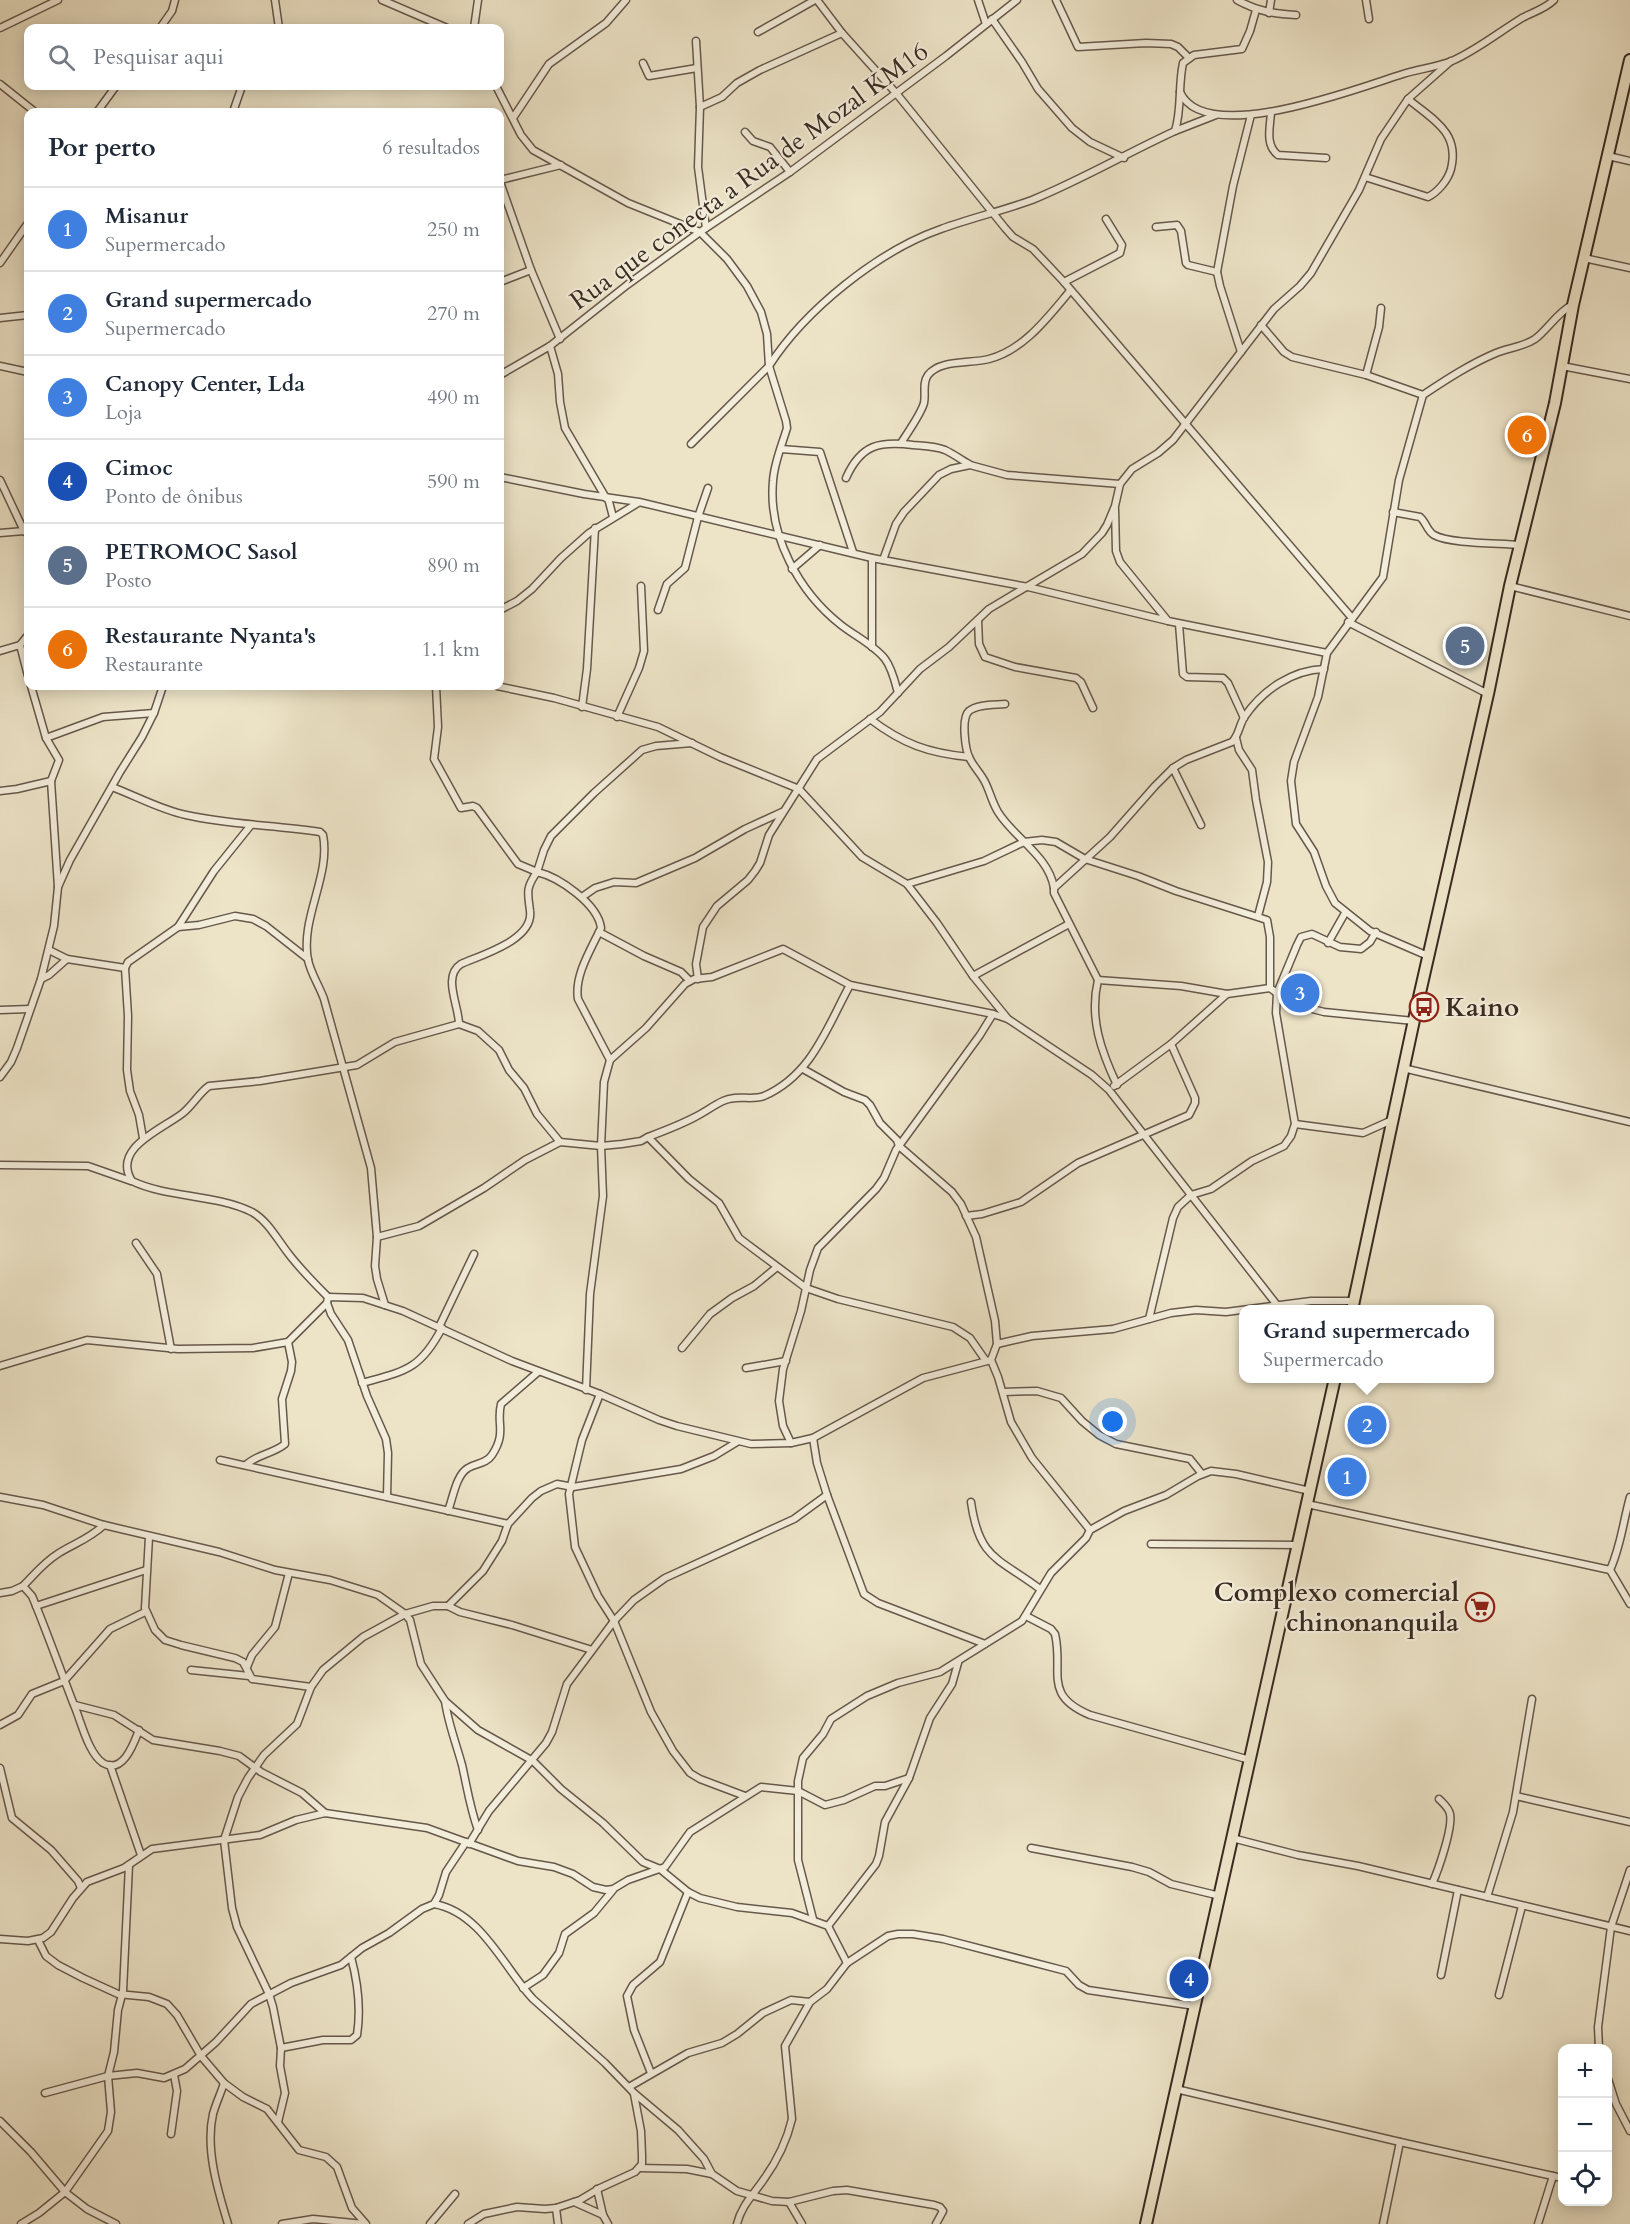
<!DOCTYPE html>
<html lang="pt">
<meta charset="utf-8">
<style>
body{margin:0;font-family:Cardo,serif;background:#f6f6f7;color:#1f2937}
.controls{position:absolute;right:18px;bottom:18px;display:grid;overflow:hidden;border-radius:12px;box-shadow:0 3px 15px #0003}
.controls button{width:54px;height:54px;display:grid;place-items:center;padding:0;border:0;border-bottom:2px solid #e0e1e3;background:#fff;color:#1f2937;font:30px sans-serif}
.you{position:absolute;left:1113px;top:1422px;width:21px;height:21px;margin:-15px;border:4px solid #fff;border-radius:50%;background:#1a73e8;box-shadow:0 0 0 9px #1a73e833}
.badge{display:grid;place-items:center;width:39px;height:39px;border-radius:50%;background:#8f2418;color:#fff;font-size:20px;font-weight:700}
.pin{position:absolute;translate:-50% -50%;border:3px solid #fff;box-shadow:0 2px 6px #0006}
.popup{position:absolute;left:1239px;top:1305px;width:255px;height:78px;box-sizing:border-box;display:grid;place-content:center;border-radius:12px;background:#fff;filter:drop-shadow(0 2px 4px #0005);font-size:20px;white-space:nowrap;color:#747a83}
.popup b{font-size:22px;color:#1f2937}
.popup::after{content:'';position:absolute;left:50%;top:100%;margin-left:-12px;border:12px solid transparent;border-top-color:#fff}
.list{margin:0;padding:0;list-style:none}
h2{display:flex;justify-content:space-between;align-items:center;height:78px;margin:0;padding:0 24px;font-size:26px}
h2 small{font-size:20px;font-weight:400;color:#747a83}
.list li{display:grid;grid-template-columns:39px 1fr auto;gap:18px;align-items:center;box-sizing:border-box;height:84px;padding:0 24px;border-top:2px solid #e0e1e3}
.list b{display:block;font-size:22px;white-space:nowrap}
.list p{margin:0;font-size:20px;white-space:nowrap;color:#747a83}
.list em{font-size:20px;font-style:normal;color:#747a83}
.icon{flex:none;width:33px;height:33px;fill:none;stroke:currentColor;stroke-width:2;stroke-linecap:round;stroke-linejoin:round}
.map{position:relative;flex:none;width:1630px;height:2224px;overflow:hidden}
.search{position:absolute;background:#fff;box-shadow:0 3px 15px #0003;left:24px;top:24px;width:480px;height:66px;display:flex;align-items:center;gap:15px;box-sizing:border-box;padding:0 21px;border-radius:12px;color:#747a83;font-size:22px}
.panel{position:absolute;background:#fff;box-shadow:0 3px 15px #0003;left:24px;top:108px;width:480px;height:582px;border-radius:12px}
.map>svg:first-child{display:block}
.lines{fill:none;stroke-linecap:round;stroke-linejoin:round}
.street-casing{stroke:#66584b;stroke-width:9}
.primary-casing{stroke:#392a21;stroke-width:14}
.street{stroke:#f3eddb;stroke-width:6}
.primary{stroke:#ede4c8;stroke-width:10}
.labels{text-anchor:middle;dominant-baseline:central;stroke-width:4.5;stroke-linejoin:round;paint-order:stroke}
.street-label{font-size:26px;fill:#392a21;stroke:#f3eddb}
.poi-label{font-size:26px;font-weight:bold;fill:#392a21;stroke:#f3eddb;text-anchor:start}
</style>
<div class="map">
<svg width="1630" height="2224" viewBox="0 0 1630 2224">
<rect width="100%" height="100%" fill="#ede4c8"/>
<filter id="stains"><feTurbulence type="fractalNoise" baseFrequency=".00333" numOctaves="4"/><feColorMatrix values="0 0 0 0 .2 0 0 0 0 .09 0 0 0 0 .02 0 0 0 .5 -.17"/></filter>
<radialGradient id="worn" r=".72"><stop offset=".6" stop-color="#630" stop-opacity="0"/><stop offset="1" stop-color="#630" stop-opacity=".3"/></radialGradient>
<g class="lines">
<g class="street-casing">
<g id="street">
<path d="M275,0L279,28"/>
<path d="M382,0L447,28"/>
<path d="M817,0L842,33L896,93L1005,228L1013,237L1033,249L1064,282L1352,618"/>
<path d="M978,0L986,24"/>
<path d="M1056,0L1078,47L1146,43L1171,44L1178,47L1189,58"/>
<path d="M1237,0C1257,11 1274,14 1296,15"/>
<path d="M1366,0L1369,19"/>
<path d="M1269,13L1271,0"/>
<path d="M992,19L1022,62L1038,89L1072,128L1090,142L1124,158"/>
<path d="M0,28L58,0"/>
<path d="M160,28L172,11L175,0"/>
<path d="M474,28L478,0"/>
<path d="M758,32L815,0"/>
<path d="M696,41L700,107L698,167L706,228"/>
<path d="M643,63L649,76L697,68"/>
<path d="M0,84L35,112"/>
<path d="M496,86L521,135L533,150L628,203L700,232L727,259L747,286L761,312L767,334L769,366L786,421L787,428C782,445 774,463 773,481C768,536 799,592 841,625C855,636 874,645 885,659C892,668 895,682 898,693"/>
<path d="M1180,92C1205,148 1361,87 1403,74C1419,69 1437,67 1452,61C1477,50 1499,32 1522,18C1533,12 1545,9 1554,0"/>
<path d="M700,107L722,97L737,83L760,70L842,33"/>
<path d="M97,112L116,86"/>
<path d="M233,112L242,86"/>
<path d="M1271,113C1270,127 1265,145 1278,155L1326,158"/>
<path d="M513,118L549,64L606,23L626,0"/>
<path d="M1175,131L1216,115"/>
<path d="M745,132L753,141L770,147L790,172"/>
<path d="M1608,156L1630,161"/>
<path d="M1365,177L1428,197C1438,192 1448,180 1451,169C1460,132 1433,120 1408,99"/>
<path d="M500,180L561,165"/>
<path d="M500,182L531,270L560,339"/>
<path d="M1156,227L1177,225L1181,231L1186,263L1188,265L1217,272"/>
<path d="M1584,258L1630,268"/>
<path d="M0,263L28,223"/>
<path d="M500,282L531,270"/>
<path d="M1064,282L1120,253L1122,245L1106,219"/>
<path d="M0,318L28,315"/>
<path d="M1261,325L1284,352L1292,357L1366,375L1423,395"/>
<path d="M550,346L558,374L560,402L565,428L606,498"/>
<path d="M1241,352L1220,286L1217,272L1233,186L1251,115"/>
<path d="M0,366L28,372"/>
<path d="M1562,366L1630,379"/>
<path d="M500,375L550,346L627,285L700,232L790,172L946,56L1017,0"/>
<path d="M1366,375L1379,327L1381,308"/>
<path d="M901,443C908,432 921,414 924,403C926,394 922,383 928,375C940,359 971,364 989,359C1024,350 1048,317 1070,291"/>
<path d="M691,444L769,366C805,310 878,251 941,229C971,218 1002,211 1032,200C1081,180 1127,153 1175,131C1182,109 1178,86 1183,63L1194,55L1242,49L1250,31L1256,10"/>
<path d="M781,449L820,452L853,552"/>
<path d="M500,477L584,494L639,502L872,558L1028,587L1168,621"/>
<path d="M846,478C861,444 880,441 913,445C924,446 935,446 945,450C954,454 961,460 969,464"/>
<path d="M0,480L24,531L28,534"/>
<path d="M608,498L613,517"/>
<path d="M1115,509L1116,551L1120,562L1168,621L1327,653"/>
<path d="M1393,512L1420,517C1426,522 1427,531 1434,535C1450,544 1500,543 1519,545"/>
<path d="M0,533L24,531"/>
<path d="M883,560L896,524L904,512L939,475L951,469L970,465L1007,475L1120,484"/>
<path d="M792,569L820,545"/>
<path d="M1510,586L1630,616"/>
<path d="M500,610L517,601L532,589L561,558L589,533L638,503"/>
<path d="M658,610L667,584L685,568L698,517L708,488"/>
<path d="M978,620L979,644L985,657L1015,667L1076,678L1081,682L1093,708"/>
<path d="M1348,622L1488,694"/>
<path d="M1179,624L1183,674L1187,677L1223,678L1228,683L1244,718"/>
<path d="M20,645L28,676"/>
<path d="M872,647V558"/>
<path d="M0,651L20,645L28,635"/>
<path d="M31,686L46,738L59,760L51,781L58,887"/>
<path d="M436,686L438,727L434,759L461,808L473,806L477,808L518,864L537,872L544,850L551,836L594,793L642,750L656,746L692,743"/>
<path d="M497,686L554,698L658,727L720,757L799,789L862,857L907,884L937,923L973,976L1008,1019L1092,1075L1109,1090L1277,1305"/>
<path d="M1005,704C995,705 977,704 969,711C961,718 965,750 970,759C974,767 981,774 985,782C990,792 992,802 998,812C1014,838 1049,856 1054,888"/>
<path d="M582,707L587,669L595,528"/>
<path d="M617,717L639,668L644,651L641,586"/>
<path d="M870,719C903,744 928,753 969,757"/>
<path d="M46,738L103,717L154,713"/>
<path d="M1236,738L1239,750L1252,770L1256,800L1268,862L1267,882L1258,916"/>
<path d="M1173,768L1201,825"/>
<path d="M112,787C136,796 161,810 186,815C230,825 276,825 320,832L323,835C331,876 300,918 308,960C311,974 319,985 324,999L371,1168L377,1237L375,1266L377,1279L385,1305"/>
<path d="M0,791L17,789L51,781"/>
<path d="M907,884L984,861L1024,842L1042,840L1056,842L1085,859L1138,876L1176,891L1267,920L1270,937V988L1290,1003L1324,1012L1414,1021"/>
<path d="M582,897L595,888L614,882L636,883L695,858L745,829L782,812"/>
<path d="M178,927L214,871L251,825"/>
<path d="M599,932L644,956L681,972L690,981"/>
<path d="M1328,943L1345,913"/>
<path d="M49,950L67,959L125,968L128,1016L127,1070L130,1091L139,1115L143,1138"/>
<path d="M1428,956L1370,931L1335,903L1326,886L1314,852L1296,824L1291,781L1294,762L1318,697L1327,653L1383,577L1399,480L1423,395C1447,379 1470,364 1496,353C1508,348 1523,347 1535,339C1548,329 1557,313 1572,305"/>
<path d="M125,968L128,962L178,927L199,925L235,916L253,919L266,926L308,959"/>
<path d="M973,976L1069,924"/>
<path d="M41,979L49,975L67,959"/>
<path d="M698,979L696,964L703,927L717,906L748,880L755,871L760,863L769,835L817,759L880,712L920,669L949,647L989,609L1082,554L1102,533L1107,525L1115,506L1120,484L1132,469L1158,453L1173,440L1274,309L1300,286L1311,273L1359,190L1381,139L1408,99L1451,61"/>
<path d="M1098,980L1181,986L1227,994L1270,988"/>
<path d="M0,1010L30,1009"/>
<path d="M459,1024C459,1006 442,976 461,964C481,955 534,940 530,911C528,893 525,889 537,872C559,877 598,904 601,928C591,949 574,976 578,999L610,1060L604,1082L601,1146L603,1196L590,1294L586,1390"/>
<path d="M610,1060L646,1028L685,984L694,979L712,977L783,949L850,985L993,1014L1008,1019"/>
<path d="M1403,1068L1630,1122"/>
<path d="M803,1069L844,1092L865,1100L870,1105L880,1123L897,1140L899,1146L952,1192L961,1204L976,1237L995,1321L997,1344L991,1360L998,1377L1011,1422L1032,1458L1090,1530"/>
<path d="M0,1077L11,1062L17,1048L41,979L54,926L58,887L70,860L120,772L142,737L154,713L163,686"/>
<path d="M1117,1085C1101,1051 1089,1018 1098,980L1054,893V888L1110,837L1155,786L1173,768L1186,760L1232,742C1239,735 1239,725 1245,716C1263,690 1292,670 1324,669"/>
<path d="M1114,1086L1171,1044L1227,994"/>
<path d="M1295,1124L1363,1133L1392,1120"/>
<path d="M648,1137C664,1131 680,1125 695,1117C705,1112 714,1105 723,1101C737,1094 751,1101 764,1096C812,1075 827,1027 850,985"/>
<path d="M0,1165L88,1166L131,1181"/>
<path d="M966,1216L982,1214L1021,1202L1078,1163L1189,1115L1195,1103V1098L1171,1044"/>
<path d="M377,1237L419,1226L484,1188L525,1160L560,1142L601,1146L622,1144L641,1141L648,1137L689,1179L719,1203L739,1238L806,1288L838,1299L953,1327L970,1338L986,1361"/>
<path d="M136,1243L157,1274L171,1349"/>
<path d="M328,1297C314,1283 300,1269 288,1253C277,1239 268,1221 252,1212C216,1194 167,1198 132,1181C111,1148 163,1129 183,1113C193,1105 199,1093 209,1086L260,1081L357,1065L395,1042L459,1024L478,1031L499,1050L509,1070L524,1088L537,1114L560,1142"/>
<path d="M327,1303L331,1314L348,1340L367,1396L386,1439L388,1453L387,1497"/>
<path d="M1149,1319L1173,1218L1178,1207L1191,1195L1211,1189L1252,1161L1284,1146L1291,1136L1295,1124L1276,1013L1277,993L1297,945L1301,937L1312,934L1340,947L1361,949L1370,942L1376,932"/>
<path d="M439,1327L474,1254"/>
<path d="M997,1344L1032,1336L1113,1329L1171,1313L1196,1310L1226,1312L1311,1301H1354"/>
<path d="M682,1348L710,1314L732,1298L754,1286L777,1267"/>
<path d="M0,1366L87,1340L178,1349L253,1348L288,1342L327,1303L328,1297L363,1298L403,1311L512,1361L600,1394L659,1420L677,1426L751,1444L791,1443L813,1438L923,1378L991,1360"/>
<path d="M746,1368L786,1361"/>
<path d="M362,1383C405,1371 420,1370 442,1328"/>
<path d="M1003,1392L1037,1391L1061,1398L1082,1421L1099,1435L1116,1444L1190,1459L1202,1474"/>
<path d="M600,1394L582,1440L569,1494L575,1547L598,1596L614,1621L651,1712L673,1751L690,1773L700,1779L745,1796"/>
<path d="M813,1438L817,1463L827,1495L864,1594L878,1603L985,1644"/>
<path d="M791,1443L783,1426L779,1401L783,1369L801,1311L810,1270L818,1248L876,1189L884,1178L896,1150L980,1035L993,1014"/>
<path d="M220,1460L508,1524"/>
<path d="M246,1465C257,1454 273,1454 285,1444L282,1399L291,1371L292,1362L288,1342"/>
<path d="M0,1497L43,1505L104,1525L219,1552L275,1570L330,1580L378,1595L405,1614L410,1620L421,1664L445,1701L478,1730L533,1761L561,1789L603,1823L643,1862L660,1869L688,1892L700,1898L737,1907L792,1913L828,1926L847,1963"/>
<path d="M971,1502C979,1560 999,1558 1040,1589"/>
<path d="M1307,1504L1610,1570L1630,1604"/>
<path d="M448,1511C453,1498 456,1475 468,1468C476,1463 486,1464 492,1455C507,1432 496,1424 501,1404L538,1372"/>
<path d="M104,1525C89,1539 75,1543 59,1553C43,1563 36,1573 23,1586L32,1596C47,1632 60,1669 74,1705C81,1721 88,1753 103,1763C123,1775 134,1743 139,1730"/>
<path d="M149,1537L145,1608L155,1630L165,1640L181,1645L235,1658L243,1662L252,1679L311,1687"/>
<path d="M1151,1544L1298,1545"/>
<path d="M1610,1570C1621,1546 1623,1522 1630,1497"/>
<path d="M0,1593L12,1591L23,1586"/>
<path d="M36,1606L146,1570"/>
<path d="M448,1606L483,1571L502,1541L508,1524L532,1498L541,1491L557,1484L573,1487L681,1469L714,1456L737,1442"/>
<path d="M1026,1616L1051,1629L1055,1634C1064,1672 1042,1695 1090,1715L1250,1760"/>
<path d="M247,1667L252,1655L275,1627L289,1573"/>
<path d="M191,1670L249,1676"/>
<path d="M445,1701C448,1723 456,1743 462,1765C467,1787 470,1808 478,1830"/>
<path d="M75,1705L114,1715L153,1740L220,1751L239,1756L261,1772L302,1793L325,1813"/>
<path d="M0,1725L18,1715L32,1694L64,1681L110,1629L145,1612"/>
<path d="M110,1765L141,1855"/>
<path d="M0,1768L12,1818L51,1850L78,1881L81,1888"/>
<path d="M1516,1796L1630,1822"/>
<path d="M1232,1838L1298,1855L1358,1866L1630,1931"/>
<path d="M469,1844L489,1811L546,1743L552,1732L567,1684L614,1621L634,1600L665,1578L794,1519L827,1495"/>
<path d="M1031,1848L1132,1867L1149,1872L1171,1884L1220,1896"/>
<path d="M1432,1884C1438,1871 1453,1828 1450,1814C1449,1808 1443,1803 1439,1799"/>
<path d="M1487,1897L1513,1812L1532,1699"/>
<path d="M434,1904C481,1912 504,1968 533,1999L605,2063L634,2093L678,2130L704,2159L712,2174L737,2191L772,2201L789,2202L833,2191L847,2190L934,2205L940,2207L943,2211L936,2224"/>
<path d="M813,1919L798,1860V1781L803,1758L823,1734L831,1719L867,1696L898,1683L940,1672L1022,1621L1051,1573L1086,1538L1090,1530L1124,1511L1166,1495L1198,1476L1211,1471L1236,1474L1310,1491"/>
<path d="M828,1926L876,1864L879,1856L885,1822L909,1778L930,1718L952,1684L958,1663"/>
<path d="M0,1939L28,1941L43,1938L51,1932L73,1898L87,1882L124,1868L152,1849L260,1835L296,1820L325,1813L427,1828L518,1861L554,1867L573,1874L593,1887L606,1890L613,1889L628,1880L665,1867L690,1832L761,1787L798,1791L825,1805L844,1800L875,1786H885L909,1778"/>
<path d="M38,1940L46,1956L58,1965L83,1978L118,1994L149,1997L167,2004L177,2015L201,2056L224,2083L243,2097L267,2109L299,2150L326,2157L337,2167L352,2208L366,2224"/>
<path d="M1441,1975L1458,1890"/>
<path d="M523,1988L543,1975L559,1953L565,1934L594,1913L613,1890"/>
<path d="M1499,1995L1522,1906"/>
<path d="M281,2048L323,2040H351L357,2035C361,2009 358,1983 351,1957"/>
<path d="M1599,2048L1598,2027L1611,1927L1630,1870"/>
<path d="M651,2073L634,2030L627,1996L633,1985L660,1962L688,1892"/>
<path d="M1608,2079L1616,2104L1630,2131"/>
<path d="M224,2083C221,2093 216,2103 213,2114C205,2149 218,2191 228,2224"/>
<path d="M629,2087L688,2053L722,2043L737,2034L763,2013L791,2000L810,2002"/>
<path d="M1176,2089L1400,2142L1562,2178"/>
<path d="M45,2093L108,2076L137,2073L164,2078L185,2069L216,2042L251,2004L291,1983L341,1965L362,1948L389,1933L422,1909L434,1904L439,1895L446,1872L466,1842"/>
<path d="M0,2121L31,2152L65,2192L87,2209L116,2224"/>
<path d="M278,2122L285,2093L280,2066L281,2048L273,2007L269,1994L237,1927L232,1908L224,1840L238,1797L248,1778L264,1755L297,1724L311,1687L323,1670L363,1637L405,1614L433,1606H448L460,1612L512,1625L592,1650"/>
<path d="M171,2134L177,2091L174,2075"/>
<path d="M639,2168L687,2169L712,2174"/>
<path d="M597,2189L603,2215L608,2224"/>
<path d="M574,2202L603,2215"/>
<path d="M789,2202L802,2224"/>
<path d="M556,2208L558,2224"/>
<path d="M21,2224L39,2213L65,2192L108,2131L111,2112L108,2076L114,2052L118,2010L123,1991L129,1865"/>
<path d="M282,2224L313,2219L364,2224"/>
<path d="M430,2224L455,2194"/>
<path d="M468,2224L484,2214L517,2207L545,2209L556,2208L580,2200L600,2188L635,2172L642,2164V2155L641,2131L634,2094"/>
<path d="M737,2224C741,2206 754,2194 764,2179C777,2161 787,2140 792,2119L785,2046L810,2002L827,1989L847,1963L888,1936L898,1934H913L943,1939L1066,1971L1079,1985L1088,1990L1195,2006"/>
<path d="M1383,2224L1400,2142"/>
<path d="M1538,2224L1553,2176"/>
</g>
</g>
<g class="primary-casing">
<g id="primary">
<path d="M1352,1310L1417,1006L1488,694L1510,586L1555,403L1573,305L1630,60"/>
<path d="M1146,2224L1335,1378"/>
</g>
</g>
<use href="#street" class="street"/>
<use href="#primary" class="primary"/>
</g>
<defs>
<g id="bus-ring" transform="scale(1.5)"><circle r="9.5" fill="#f3eddb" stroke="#8f2418" stroke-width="1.5"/><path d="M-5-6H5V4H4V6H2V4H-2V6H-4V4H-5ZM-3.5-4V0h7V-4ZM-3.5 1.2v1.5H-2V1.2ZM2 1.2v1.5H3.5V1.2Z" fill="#8f2418"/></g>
<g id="supermarket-ring" transform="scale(1.5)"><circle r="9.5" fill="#f3eddb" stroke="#8f2418" stroke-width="1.5"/><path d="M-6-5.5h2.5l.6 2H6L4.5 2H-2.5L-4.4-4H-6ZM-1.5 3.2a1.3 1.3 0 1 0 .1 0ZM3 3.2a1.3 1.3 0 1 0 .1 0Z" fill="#8f2418"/></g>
</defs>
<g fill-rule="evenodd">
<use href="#bus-ring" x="1424" y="1007"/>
<use href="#supermarket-ring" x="1480" y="1607"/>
</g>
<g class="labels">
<g class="street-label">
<text transform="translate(749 176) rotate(-36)">Rua que conecta a Rua de Mozal KM16</text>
</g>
<g class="poi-label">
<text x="1445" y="1007">Kaino</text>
<text x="1459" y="1592" text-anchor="end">Complexo comercial<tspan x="1459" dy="30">chinonanquila</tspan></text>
</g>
</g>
<rect width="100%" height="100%" filter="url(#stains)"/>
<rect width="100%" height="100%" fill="url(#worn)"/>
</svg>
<div class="controls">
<button>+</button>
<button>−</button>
<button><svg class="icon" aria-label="locate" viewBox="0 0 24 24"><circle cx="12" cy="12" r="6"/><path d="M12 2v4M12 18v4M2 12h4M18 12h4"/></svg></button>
</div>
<div class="you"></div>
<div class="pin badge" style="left:1347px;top:1477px;background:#3f7fe0">1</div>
<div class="pin badge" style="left:1367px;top:1425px;background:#3f7fe0">2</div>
<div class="popup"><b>Grand supermercado</b>Supermercado</div>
<div class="pin badge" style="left:1300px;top:993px;background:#3f7fe0">3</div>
<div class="pin badge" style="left:1189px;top:1979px;background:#1a4fb4">4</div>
<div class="pin badge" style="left:1465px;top:646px;background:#5c6f8a">5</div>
<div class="pin badge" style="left:1527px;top:435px;background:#e8710a">6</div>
<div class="search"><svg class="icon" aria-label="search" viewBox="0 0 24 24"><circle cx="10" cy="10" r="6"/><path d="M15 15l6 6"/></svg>Pesquisar aqui</div>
<section class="panel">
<h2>Por perto<small>6 resultados</small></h2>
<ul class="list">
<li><span class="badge" style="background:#3f7fe0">1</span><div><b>Misanur</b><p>Supermercado</p></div><em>250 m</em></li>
<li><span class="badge" style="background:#3f7fe0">2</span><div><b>Grand supermercado</b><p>Supermercado</p></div><em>270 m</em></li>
<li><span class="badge" style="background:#3f7fe0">3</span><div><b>Canopy Center, Lda</b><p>Loja</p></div><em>490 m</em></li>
<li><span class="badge" style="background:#1a4fb4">4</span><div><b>Cimoc</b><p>Ponto de ônibus</p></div><em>590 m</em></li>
<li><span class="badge" style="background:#5c6f8a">5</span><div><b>PETROMOC Sasol</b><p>Posto</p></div><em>890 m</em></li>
<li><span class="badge" style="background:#e8710a">6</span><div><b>Restaurante Nyanta's</b><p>Restaurante</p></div><em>1.1 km</em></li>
</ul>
</section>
</div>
